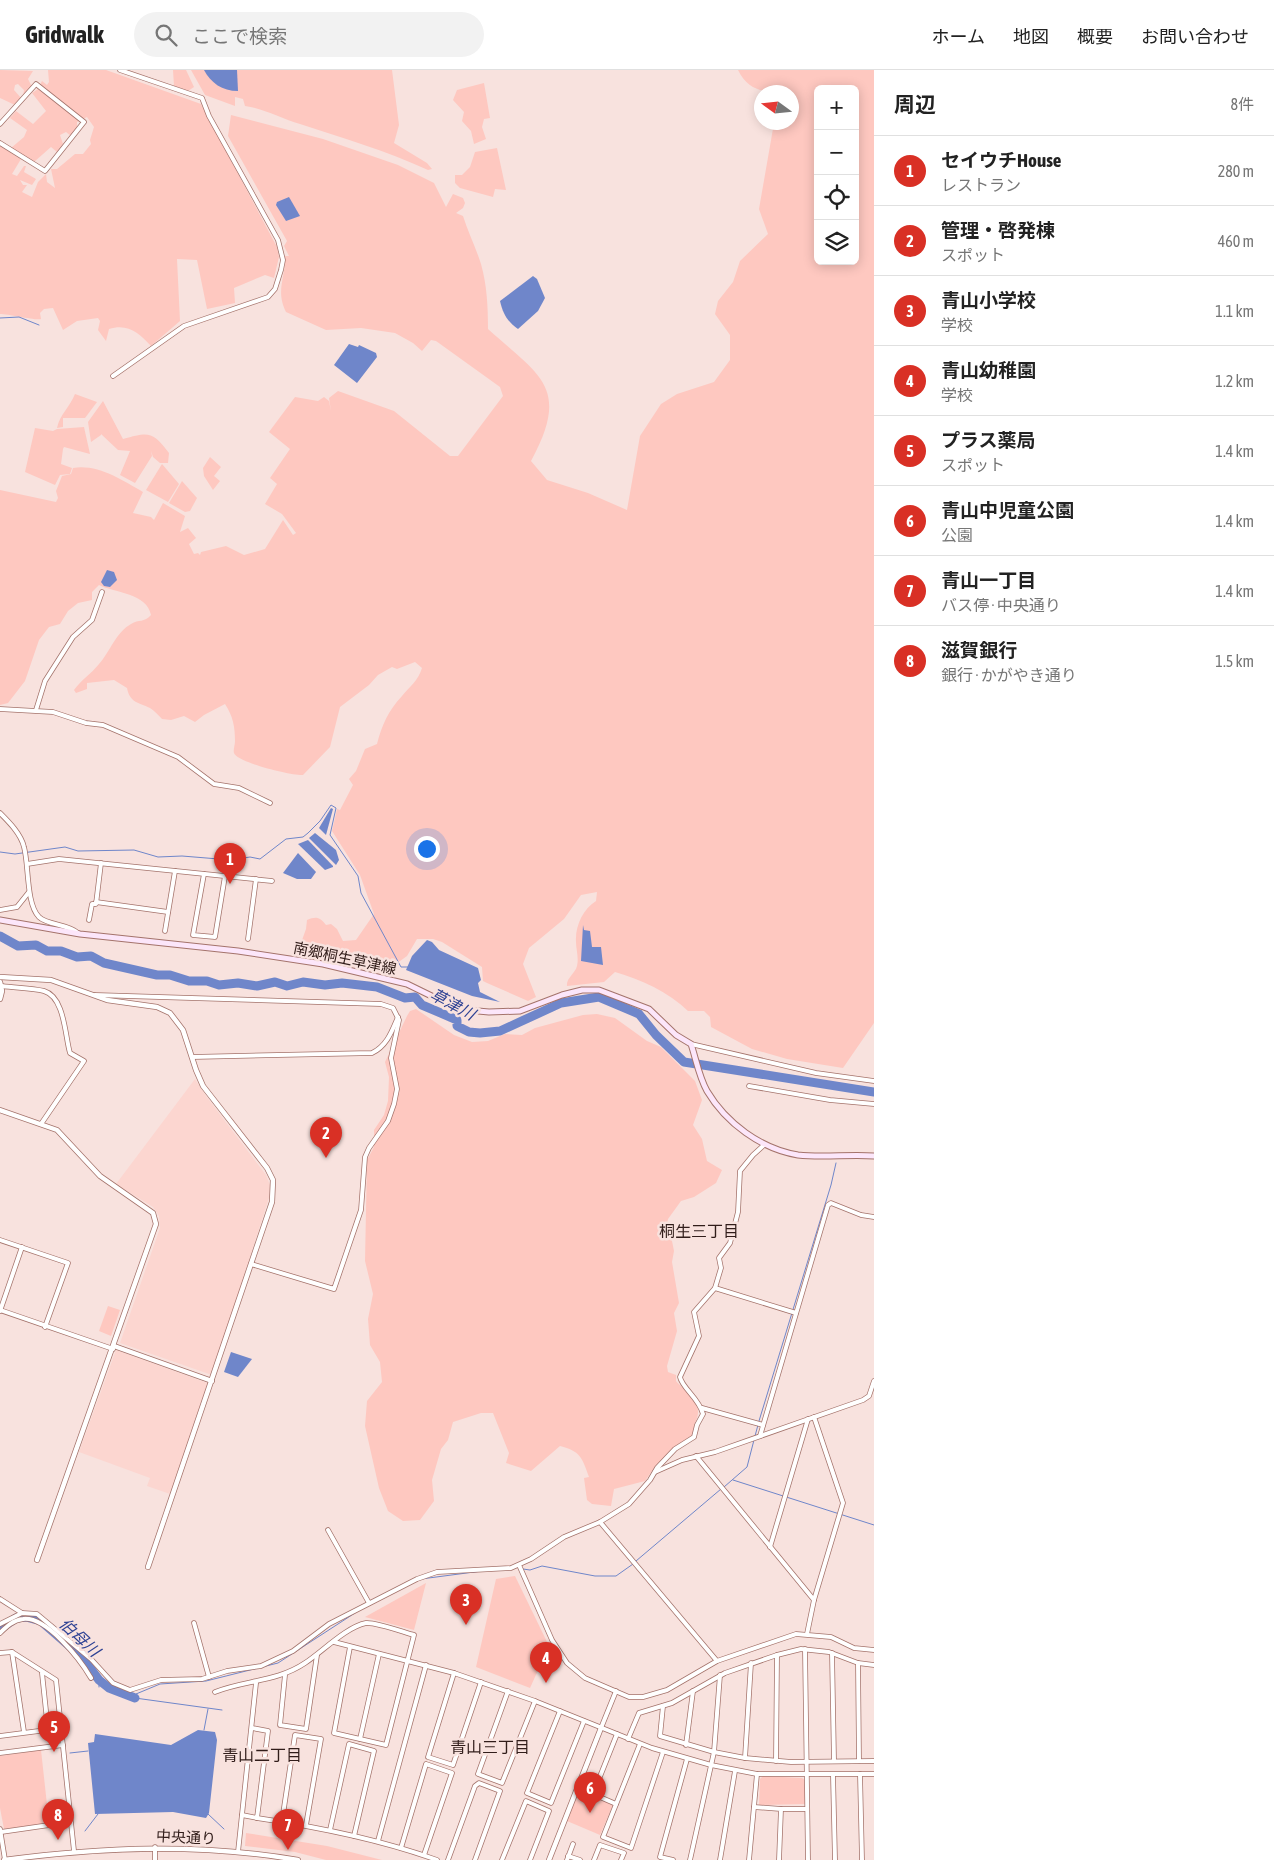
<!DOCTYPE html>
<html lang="ja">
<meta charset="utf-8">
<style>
body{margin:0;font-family:"Asap Condensed","Noto Sans JP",sans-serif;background:#f2f2f2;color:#222}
.controls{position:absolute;right:15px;top:15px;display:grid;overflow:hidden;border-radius:8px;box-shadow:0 2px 12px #0003}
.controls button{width:45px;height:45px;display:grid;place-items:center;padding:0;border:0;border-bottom:1px solid #e0e0e0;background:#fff;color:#222;font:25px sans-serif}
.compass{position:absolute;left:754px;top:15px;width:45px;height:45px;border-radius:50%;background:#fff;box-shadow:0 2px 12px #0003;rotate:285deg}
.you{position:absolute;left:426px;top:778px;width:18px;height:18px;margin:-12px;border:4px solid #fff;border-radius:50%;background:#1a73e8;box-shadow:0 0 0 8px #1a73e833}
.badge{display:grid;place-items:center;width:32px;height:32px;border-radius:50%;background:#d93025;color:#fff;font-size:16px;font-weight:700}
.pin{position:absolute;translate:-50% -41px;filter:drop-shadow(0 1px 2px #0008)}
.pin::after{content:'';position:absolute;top:26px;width:18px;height:15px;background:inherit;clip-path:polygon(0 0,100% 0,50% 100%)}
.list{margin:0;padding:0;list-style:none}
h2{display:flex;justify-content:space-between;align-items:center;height:65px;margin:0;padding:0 20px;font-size:21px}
h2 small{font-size:16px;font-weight:400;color:#767676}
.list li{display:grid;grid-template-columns:32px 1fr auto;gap:15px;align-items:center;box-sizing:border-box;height:70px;padding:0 20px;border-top:1px solid #e0e0e0}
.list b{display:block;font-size:19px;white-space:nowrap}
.list p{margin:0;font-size:16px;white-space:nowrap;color:#767676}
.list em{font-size:16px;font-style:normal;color:#767676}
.icon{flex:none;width:28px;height:28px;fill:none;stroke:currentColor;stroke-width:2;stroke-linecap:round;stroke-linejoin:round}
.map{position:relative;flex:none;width:874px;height:1790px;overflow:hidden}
header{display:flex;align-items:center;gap:30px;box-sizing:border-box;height:70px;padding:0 25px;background:#fff;border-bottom:1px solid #e0e0e0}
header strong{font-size:24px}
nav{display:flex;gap:28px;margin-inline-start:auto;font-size:18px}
.search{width:350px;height:45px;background:#f2f2f2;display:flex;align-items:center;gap:12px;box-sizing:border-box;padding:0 18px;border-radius:28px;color:#767676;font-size:19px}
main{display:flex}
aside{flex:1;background:#fff}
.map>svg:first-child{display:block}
.built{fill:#fcd6d0}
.green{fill:#fec8c0;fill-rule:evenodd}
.water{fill:#6f86ca}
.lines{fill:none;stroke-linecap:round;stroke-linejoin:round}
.stream{stroke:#6f86ca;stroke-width:1}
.river{stroke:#6f86ca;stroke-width:9}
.minor-casing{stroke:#a4736b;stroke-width:5.5}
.tertiary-casing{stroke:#a4736b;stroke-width:6}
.secondary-casing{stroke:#a4736b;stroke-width:7}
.minor{stroke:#fff;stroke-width:4}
.tertiary{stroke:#fff;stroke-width:4.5}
.secondary{stroke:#fce6fa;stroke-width:5}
.labels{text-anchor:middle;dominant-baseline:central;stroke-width:5;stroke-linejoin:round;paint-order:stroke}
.street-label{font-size:15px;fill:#311d1a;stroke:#f8e2de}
.water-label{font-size:16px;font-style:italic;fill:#2e4294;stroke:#f8e2de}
.neighbourhood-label{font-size:16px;fill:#311d1a;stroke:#f8e2de}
</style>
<header>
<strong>Gridwalk</strong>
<div class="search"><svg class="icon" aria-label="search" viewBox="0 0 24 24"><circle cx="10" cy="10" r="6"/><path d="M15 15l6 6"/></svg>ここで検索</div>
<nav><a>ホーム</a><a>地図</a><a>概要</a><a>お問い合わせ</a></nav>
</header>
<main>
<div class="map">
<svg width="874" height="1790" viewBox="0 0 874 1790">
<rect width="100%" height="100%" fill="#f8e2de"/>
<g class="built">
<path d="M195,1009L206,1026L266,1105L270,1115L269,1128L212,1305L120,1273L160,1158L159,1146L153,1137L116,1114Z"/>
<path d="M116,1280L210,1314L170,1424L147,1416L150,1408L79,1382Z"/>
</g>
<g class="green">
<path d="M0,0L33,1L28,9L32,17L23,27L24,20L18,14L15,15L14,20L21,28L15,35L0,28Z"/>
<path d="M48,0H106L201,34L277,177L279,187L274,208L265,205L234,218L235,233L207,239L197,190L177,189L180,251L151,276C139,263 128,253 109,259L106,271L98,260L100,251L98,248L77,251L63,260L53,238L44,239L40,243L41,249C37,251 9,244 0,244V76L21,89L12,104L17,106L24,96H26L24,102L36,109L32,115L20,110L23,115H27L22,122L32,127L38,112L46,104L47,112L55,118L51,99H57L75,84H83L91,74L90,70L94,57L87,47L77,52V58L71,66L66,62L60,65L63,74L57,82L51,77L34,92L11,78L24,67L27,60L10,48L16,41L33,54L46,41L32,23L38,19L43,21L40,15L42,11L47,15L49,12Z"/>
<path d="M186,0L194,17L188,21L174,16L173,0Z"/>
<path d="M191,0H392L399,55L394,73L427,93L432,99L428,100C387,81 343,68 300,54C282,49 265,39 245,36L243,29L235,27V36L205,25Z"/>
<path d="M738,0H874V953L843,998L787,989L752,979L711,957L710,947L704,941H688C669,922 640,909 615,902L604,912L567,916C566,908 575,904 577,896C579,888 576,879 576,872C575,856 583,839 596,831L597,822L581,825L564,849L529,878L523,894L536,927L528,931L487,913L483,911L482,897L442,872L433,869H417L407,886L396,894L395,906L297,884L306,859L307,850C316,846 320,847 326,855L331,854L337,859L343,871L356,870L374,844L360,805L332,761L337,739L340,740L353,715L349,709L356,701L365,679L377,674C382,655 388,641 402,626C410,616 418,611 422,598L415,592L397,599L392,597L378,605L369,615L340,637L330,677L303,705C292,706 236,692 234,683C233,680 235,675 235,671C235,657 233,646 225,634L204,645L195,652L184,646L171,650L162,649C158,645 155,641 150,638C138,632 130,633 127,618L114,610L87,613V619L76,623L74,620C81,610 91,604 99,594C110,582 116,562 131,554C139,549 144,553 151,545C147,523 115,523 99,515L92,522V530L78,533L68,541L60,554L49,557L39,570L25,611L8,633L0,635V420L56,432L58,428L56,421L62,406L71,404L73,398C98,394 122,410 143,422L133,443L151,447L154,450L163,433L185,446L180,462L188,458L196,468L189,474L194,484L198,483L200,485L201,482L226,476L244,485L265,479L283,450L293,465L296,463L282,444L265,434L277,414L270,408L290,379L269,362L295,327L318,331L324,327L329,331L331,341L329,328L338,321L394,341L450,386H458L503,326L500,317L436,271L431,270L422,281L413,273L395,263L361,258L326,260L286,242C275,220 286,207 285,186H289L284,176L287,171L228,66L231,45L323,69L398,95L434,113L446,137L453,124L463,128L465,133L463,138L456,143L463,146C468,162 476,178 481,194C487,215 488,237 488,259C540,306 571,317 531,391L547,410L588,423L627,440L640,366L661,334L677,324L714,312L730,290V265L715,244L718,231L733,212L740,191L768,164L759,139L774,53L792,52V22C768,22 750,24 738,0ZM818,19H855V191H818Z"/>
<path d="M484,13L490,48L484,49L482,57L486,69L474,74L471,61L462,51L464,42L453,30L457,20Z"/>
<path d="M497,78L506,120L495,119L493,127L460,118L455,113V105H462L470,97L475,82Z"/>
<path d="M75,324L97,332L85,348H63V357L57,358C60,344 70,337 75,324Z"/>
<path d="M103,331L123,369C149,362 152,361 169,383L168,393H160L153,387L151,381L152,386L135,413L120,405L130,381L118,380L101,364V360V365L91,372L88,352Z"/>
<path d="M84,357L90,384L64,377L63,379L61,394L72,398L70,404L60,405L55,415L25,402L35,358L53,361L57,359Z"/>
<path d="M210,387L221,397L214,406L220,411L213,420L204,406L203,398Z"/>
<path d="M162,394L179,414L168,432L146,420Z"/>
<path d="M182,411L197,428L190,441L185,442L169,433Z"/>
<path d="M416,939L454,965L472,972L488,971L505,964L522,965L535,958L583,945L597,944L615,948L647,971L661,977L695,1011L702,1030L693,1055L702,1069L707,1091L722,1100L716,1113L694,1127L681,1131L668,1149L666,1160L672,1171L674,1181L672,1192L679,1233L674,1243L677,1261L667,1296L668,1302L676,1305V1311C688,1324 705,1333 695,1353C693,1358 694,1363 691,1368L677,1375L656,1395L645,1411L614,1419L611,1436L592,1434L587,1430L584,1408L589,1407C582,1387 580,1381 560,1376L531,1401L506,1393L509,1383L493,1343H481L453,1352L448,1370L441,1379L432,1410L434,1431L420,1450L403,1451L388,1441L379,1418L365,1356L367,1331L382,1312L380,1292L370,1275L368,1249L373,1224L365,1191L367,1090L374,1077V1060L384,1045L388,1031L389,1007L385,992L407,946L410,941Z"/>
<path d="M108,1236L120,1240L111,1266L99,1261Z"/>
<path d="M515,1506L549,1576L530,1618L476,1597L496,1509Z"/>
<path d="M426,1513L414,1560L365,1547Z"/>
<path d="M41,1680L49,1753L4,1759L0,1738V1686Z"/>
<path d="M763,1706L802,1708L805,1710V1734L759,1735L760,1709Z"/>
<path d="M579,1721L613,1735L600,1765L567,1751Z"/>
<path d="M246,1763L327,1776L382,1790H326L295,1782L245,1776Z"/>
</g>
<g class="water">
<path d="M204,0H237L238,21C222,21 211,13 204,0Z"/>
<path d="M289,127L300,146L286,151L276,135L277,132Z"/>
<path d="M533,206L537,209L545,228L538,241L518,259C507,251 503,244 500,231Z"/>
<path d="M349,274L358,277L359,275L376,283L377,287L357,313L334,295Z"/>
<path d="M107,500L114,502L117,510L110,517L104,516L101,512Z"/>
<path d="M331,738L333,739L326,765L319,758Z"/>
<path d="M315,763L336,780L339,790L336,795L309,768Z"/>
<path d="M308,770L333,796V797L325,800L298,774Z"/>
<path d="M298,783L316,802L311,809H297L283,803Z"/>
<path d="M583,855L584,860L590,861L592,877H601L603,895L581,891Z"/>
<path d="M427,870L432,872L439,880L478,898L481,910L478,913L480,922L500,932L472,926L406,900L412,886Z"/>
<path d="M231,1282L252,1289L238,1307L224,1302Z"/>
<path d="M198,1660L215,1662L217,1670L209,1743L206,1748L173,1742L95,1744L88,1673L94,1672L95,1664L171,1675Z"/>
</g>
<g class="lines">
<g class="stream">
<path d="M0,248L19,247L39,255"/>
<path d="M0,782L15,784L65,777L78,781L134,780L158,787L182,786L231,790L250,787L260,789L286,769L303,767L308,763L320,751L331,735L336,738L330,765L358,806L361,823L401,897H408"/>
<path d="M759,1351L831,1115L836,1093"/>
<path d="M755,1366L758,1355"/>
<path d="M733,1410L874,1455"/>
<path d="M724,1417L747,1397L754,1370"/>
<path d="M636,1491L721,1419"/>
<path d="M523,1499L530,1500L542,1496L595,1506H616L633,1494"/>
<path d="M421,1509L482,1501"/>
<path d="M99,1617V1610"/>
<path d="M222,1640L135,1628L136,1624L160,1614L206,1611L278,1593L358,1541"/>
<path d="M204,1660L208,1639"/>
<path d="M70,1683L88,1681"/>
<path d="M208,1744L224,1759"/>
<path d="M85,1761L98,1744"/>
</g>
<g class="river">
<path d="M0,866L18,876L36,875L47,881H61L77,887L91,886L104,893L157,905H170L189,911H207L219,915L238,913L257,916L275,912L287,916L303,912L325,915L342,913L377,917L405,928L415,927L422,935L457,950V956L469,962L480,963L500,961L561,933L599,927L639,944L656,965L684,992L874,1022"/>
<path d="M0,1559L16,1548L26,1547L41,1551L81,1586L99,1610L109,1618L135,1628"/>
</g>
<g class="minor-casing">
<g id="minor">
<path d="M0,54L36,14L84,52L45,101L0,73"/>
<path d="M113,306L184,256L268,227L275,219L281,200L283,190L278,170L209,46L202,28L120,0"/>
<path d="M0,639L53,642L86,653L103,655L178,687L214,714L239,718L270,733"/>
<path d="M36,640L45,611L73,567L92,550L102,522"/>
<path d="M0,743C9,752 21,764 24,777C29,795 26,834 39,847C47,855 68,854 78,863"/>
<path d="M27,794L59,789L272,811"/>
<path d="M204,804L193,865L215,867L225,806"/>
<path d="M96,832L168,842"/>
<path d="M0,840L17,837L29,822"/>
<path d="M89,850L92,834H96L101,793"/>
<path d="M165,861L175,801"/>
<path d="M248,869L256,809"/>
<path d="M2,916C15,918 31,918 44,921C65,927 65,967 70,983L84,991L41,1054"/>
<path d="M95,925L381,934L393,938L399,950L391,988L397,1019L394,1034L388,1051L369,1078L365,1087L361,1140L334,1219L251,1194"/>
<path d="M691,974L816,1003L874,1011"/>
<path d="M192,987L372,983C387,976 392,961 398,947"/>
<path d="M749,1016L830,1030L874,1034"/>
<path d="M0,1170L68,1193L45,1257"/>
<path d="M715,1218L796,1243"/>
<path d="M0,1240L113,1279"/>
<path d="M0,1241L22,1177"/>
<path d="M702,1338L763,1355"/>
<path d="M760,1366L828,1135L831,1133L861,1145L874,1147"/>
<path d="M696,1386L814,1530"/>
<path d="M655,1402L682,1390L715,1382L863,1330L869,1326L874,1311"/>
<path d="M600,1452L717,1591"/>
<path d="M328,1460L369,1533"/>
<path d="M770,1477L808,1349"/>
<path d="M519,1495L552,1570L567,1593L585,1608L629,1627H643L667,1620L717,1591L796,1564L831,1567L854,1578L874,1580"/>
<path d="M0,1529L22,1543"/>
<path d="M194,1553L209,1607"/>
<path d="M0,1554L22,1543L37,1544L91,1589L113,1613L130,1620L161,1610L202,1609L227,1601L261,1596L293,1581L329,1554L417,1509L437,1502L511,1498L531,1489L564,1467L600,1452L629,1434L650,1410L657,1398L675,1379L694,1367L697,1355L703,1344C699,1328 682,1318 680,1307L699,1266L694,1242L715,1218L721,1198L719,1188L730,1173L738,1142L740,1101L753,1085L764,1075"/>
<path d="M0,1563C6,1557 13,1550 23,1549C46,1546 80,1589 91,1608"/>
<path d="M807,1564L814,1530L843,1433L814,1347"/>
<path d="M334,1572L454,1603L535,1631L652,1678L711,1695L757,1704H874"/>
<path d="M805,1579L808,1790"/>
<path d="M12,1582L24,1662"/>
<path d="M0,1583L12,1582L56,1610L74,1781"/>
<path d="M832,1583L834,1691"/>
<path d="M858,1593L859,1691"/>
<path d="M42,1603L48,1660"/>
<path d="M454,1603L428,1687L453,1695L481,1612"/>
<path d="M285,1605L280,1655L306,1659L317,1585"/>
<path d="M508,1621L478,1704L502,1713L535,1631"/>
<path d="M215,1622C245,1610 277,1612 305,1593C322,1582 346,1557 366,1553C376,1552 403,1562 414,1565L386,1675L334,1663L350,1577"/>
<path d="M663,1636L660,1666L714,1682L745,1688L791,1692L874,1691"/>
<path d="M560,1641L527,1723L551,1733L584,1651"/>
<path d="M601,1658L616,1621"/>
<path d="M0,1666L62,1658"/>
<path d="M360,1669L379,1584"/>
<path d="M628,1669L639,1643L672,1633L725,1603L777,1585L801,1579L829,1582L858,1593L874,1595"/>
<path d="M640,1674L603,1767L631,1778L663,1682"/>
<path d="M686,1675L693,1621"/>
<path d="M0,1683L63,1675"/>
<path d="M745,1688L751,1593"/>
<path d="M776,1691L777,1585"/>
<path d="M860,1704L862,1790"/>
<path d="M833,1705L835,1790"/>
<path d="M616,1734L593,1724L617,1664"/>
<path d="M754,1737L781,1739L779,1790"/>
<path d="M781,1739H807"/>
<path d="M242,1745L257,1748L268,1661L252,1658"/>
<path d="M257,1748C318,1757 379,1769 437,1790"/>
<path d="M282,1751L295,1665L321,1669L306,1755"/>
<path d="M0,1759L5,1790"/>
<path d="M330,1760L349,1674L374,1681L354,1766"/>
<path d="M1,1762L70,1752"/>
<path d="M378,1771L426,1595"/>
<path d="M155,1777V1790"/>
<path d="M401,1778L426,1694L452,1703L424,1785"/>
<path d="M238,1782L256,1613"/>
<path d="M568,1786L580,1790"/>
<path d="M448,1790L475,1716L479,1713L500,1721L475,1790"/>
<path d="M502,1790L526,1731L549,1741L530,1790"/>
<path d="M567,1790L573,1774"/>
<path d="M594,1790L600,1775L624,1783L621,1790"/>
<path d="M673,1790L660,1787L687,1689"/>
<path d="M690,1790L714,1682L720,1605"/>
<path d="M720,1790L735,1701"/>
<path d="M749,1790L757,1704"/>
</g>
</g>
<g class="tertiary-casing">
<g id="tertiary">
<path d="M0,907L51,910L107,930L157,937L170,943L183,960L196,1000L203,1016L267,1098L273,1110L272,1132L148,1497"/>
<path d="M0,912L2,921L0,929"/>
<path d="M0,1040L57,1060L100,1106L153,1143L156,1154L37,1490"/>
<path d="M114,1276L212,1311"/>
<path d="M4,1790C104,1777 198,1773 298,1790"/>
<path d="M549,1790L601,1658"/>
</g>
</g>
<g class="secondary-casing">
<path id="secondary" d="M0,850L80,864L238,881L323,894L407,914L452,936L467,940L489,942L520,941L562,925L582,920H599L649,939L676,965L691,974C696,989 699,1007 707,1021C726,1053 761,1079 798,1085C823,1088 849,1084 874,1086"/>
</g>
<use href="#minor" class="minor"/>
<use href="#tertiary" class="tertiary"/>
<use href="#secondary" class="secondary"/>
</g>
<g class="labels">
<g class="street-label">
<text transform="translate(345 888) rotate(12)">南郷桐生草津線</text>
<text transform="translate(186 1767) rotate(3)">中央通り</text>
</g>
<g class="water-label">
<text transform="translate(453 934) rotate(28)">草津川</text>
<text transform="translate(80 1567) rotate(43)">伯母川</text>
</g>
<g class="neighbourhood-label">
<text x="699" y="1161">桐生三丁目</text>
<text x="490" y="1677">青山三丁目</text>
<text x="262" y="1685">青山二丁目</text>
</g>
</g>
</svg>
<div class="controls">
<button>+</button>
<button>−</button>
<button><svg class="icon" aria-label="locate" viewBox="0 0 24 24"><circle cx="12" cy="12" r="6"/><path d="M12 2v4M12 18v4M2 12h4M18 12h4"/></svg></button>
<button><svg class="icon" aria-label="layers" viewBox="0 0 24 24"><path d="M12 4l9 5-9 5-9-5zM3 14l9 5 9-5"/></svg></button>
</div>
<svg class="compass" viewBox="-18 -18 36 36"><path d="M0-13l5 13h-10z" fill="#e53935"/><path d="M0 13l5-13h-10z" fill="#767676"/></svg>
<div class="you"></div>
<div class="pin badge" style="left:230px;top:814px">1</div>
<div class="pin badge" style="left:326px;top:1088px">2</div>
<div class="pin badge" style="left:466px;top:1555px">3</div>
<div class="pin badge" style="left:546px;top:1613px">4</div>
<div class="pin badge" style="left:54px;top:1682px">5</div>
<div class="pin badge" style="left:590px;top:1743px">6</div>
<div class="pin badge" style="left:288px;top:1780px">7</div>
<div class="pin badge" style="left:58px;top:1770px">8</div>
</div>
<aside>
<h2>周辺<small>8件</small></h2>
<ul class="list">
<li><span class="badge">1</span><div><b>セイウチHouse</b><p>レストラン</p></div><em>280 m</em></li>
<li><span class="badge">2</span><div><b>管理・啓発棟</b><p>スポット</p></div><em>460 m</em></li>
<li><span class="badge">3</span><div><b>青山小学校</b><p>学校</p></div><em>1.1 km</em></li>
<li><span class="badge">4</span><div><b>青山幼稚園</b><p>学校</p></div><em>1.2 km</em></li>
<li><span class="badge">5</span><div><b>プラス薬局</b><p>スポット</p></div><em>1.4 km</em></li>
<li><span class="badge">6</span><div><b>青山中児童公園</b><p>公園</p></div><em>1.4 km</em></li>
<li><span class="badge">7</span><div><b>青山一丁目</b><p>バス停 · 中央通り</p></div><em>1.4 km</em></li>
<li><span class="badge">8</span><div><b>滋賀銀行</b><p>銀行 · かがやき通り</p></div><em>1.5 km</em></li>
</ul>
</aside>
</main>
